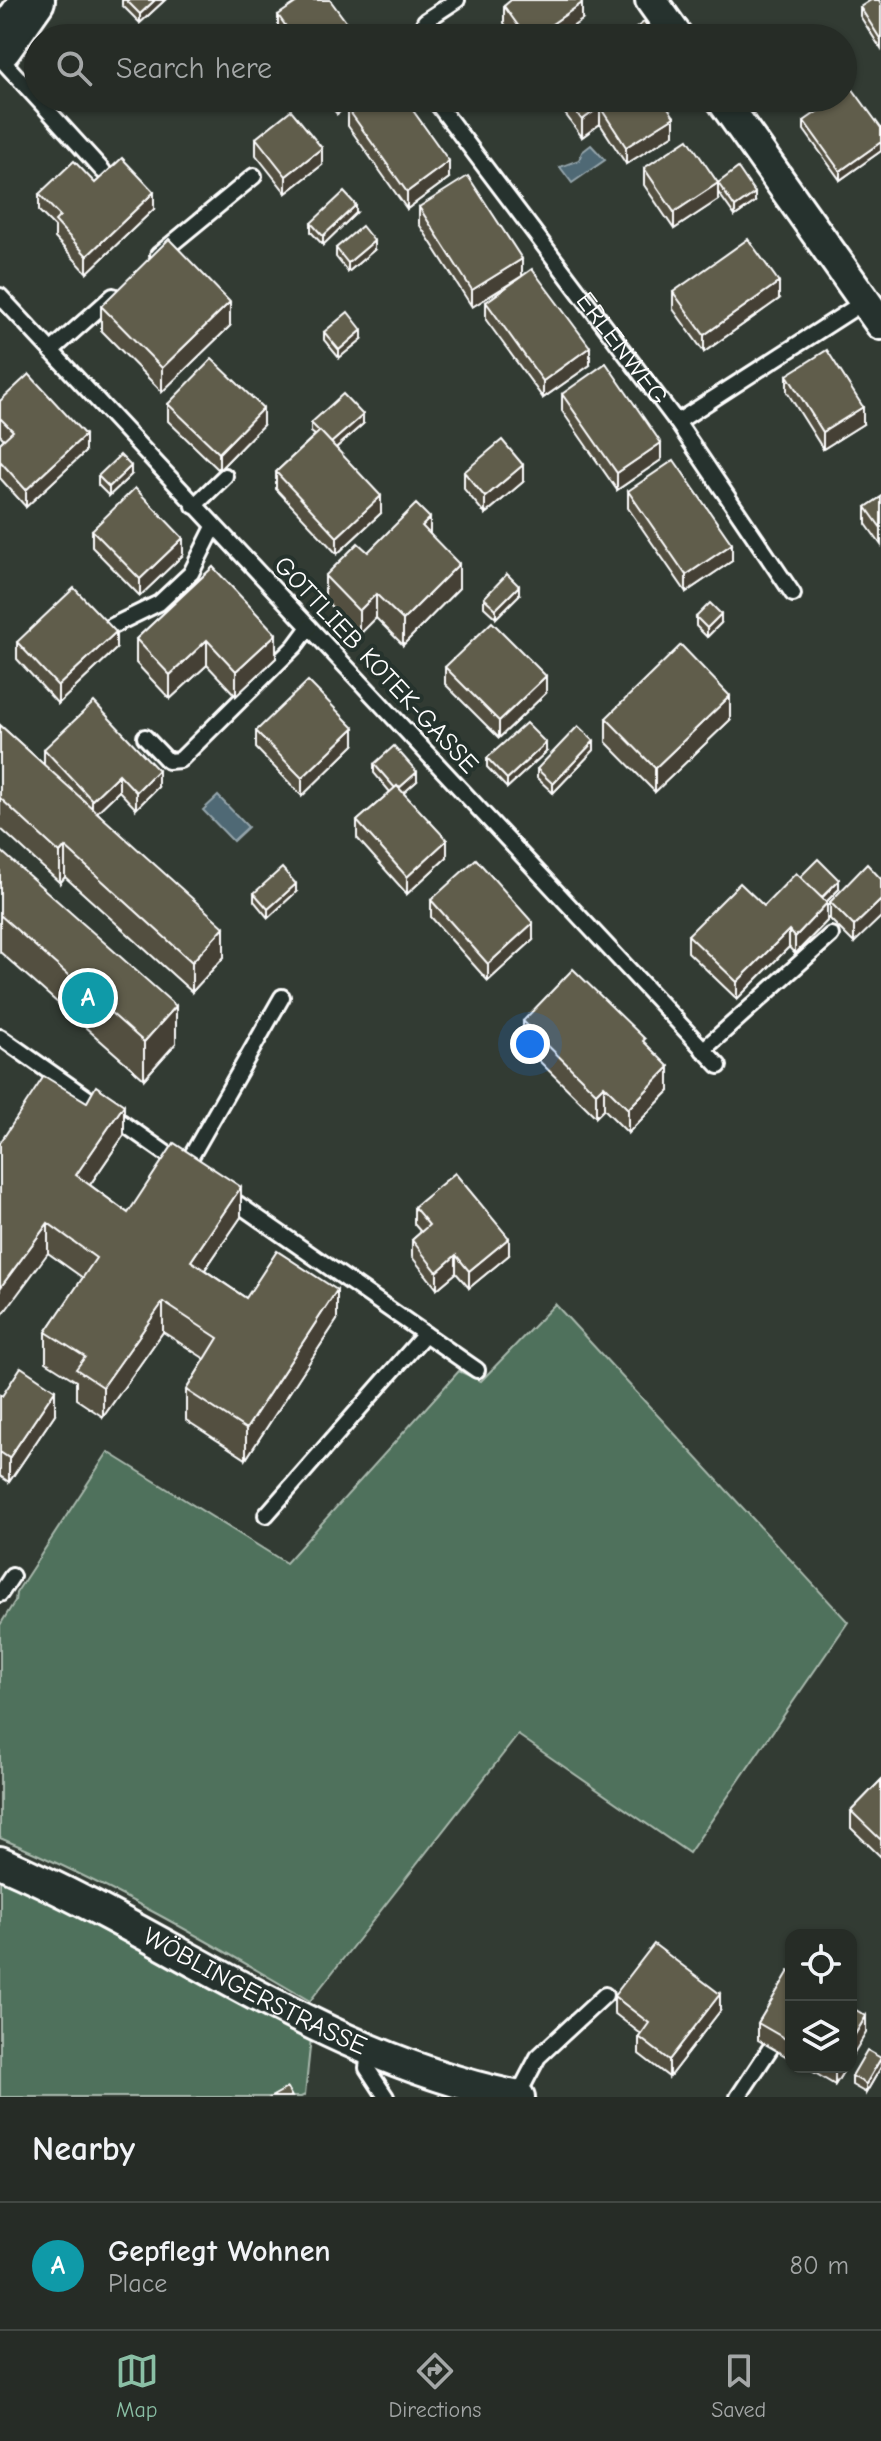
<!DOCTYPE html>
<meta charset="utf-8">
<style>
body{margin:0;font-family:"Comic Neue",sans-serif;background:#323832;color:#f1f3f6}
.controls{position:absolute;right:24px;bottom:24px;display:grid;overflow:hidden;border-radius:16px;box-shadow:0 2px 6px #0004}
.controls button{width:72px;height:72px;display:grid;place-items:center;padding:0;border:0;border-bottom:2px solid #424843;background:#262c26;color:#f1f3f6;font:40px sans-serif}
.you{position:absolute;left:530px;top:1044px;width:28px;height:28px;margin:-20px;border:6px solid #fff;border-radius:50%;background:#1a73e8;box-shadow:0 0 0 12px #1a73e833}
.badge{display:grid;place-items:center;width:52px;height:52px;border-radius:50%;background:#8abfa5;color:#fff;font-size:26px;font-weight:700}
.pin{position:absolute;translate:-50% -50%;border:4px solid #fff;box-shadow:0 2px 8px #0006}
.list{margin:0;padding:0;list-style:none}
h2{display:flex;justify-content:space-between;align-items:center;height:104px;margin:0;padding:0 32px;font-size:34px}
h2 small{font-size:26px;font-weight:400;color:#a4a7a7}
.list li{display:grid;grid-template-columns:52px 1fr auto;gap:24px;align-items:center;box-sizing:border-box;height:128px;padding:0 32px;border-top:2px solid #424843}
.list b{display:block;font-size:30px;white-space:nowrap}
.list p{margin:0;font-size:26px;white-space:nowrap;color:#a4a7a7}
.list em{font-size:26px;font-style:normal;color:#a4a7a7}
.icon{flex:none;width:44px;height:44px;fill:none;stroke:currentColor;stroke-width:2;stroke-linecap:round;stroke-linejoin:round}
.map{position:relative;flex:none;width:881px;height:2097px;overflow:hidden}
.search{position:absolute;background:#262c26;box-shadow:0 2px 6px #0004;left:24px;right:24px;top:24px;height:88px;display:flex;align-items:center;gap:20px;box-sizing:border-box;padding:0 28px;border-radius:44px;color:#a4a7a7;font-size:30px}
.sheet{height:232px;background:#262c26}
nav{display:flex;justify-content:space-around;align-items:center;box-sizing:border-box;height:112px;border-top:2px solid #424843;background:#262c26;font-size:22px;color:#a4a7a7}
nav a{display:grid;justify-items:center;gap:4px}
nav .on{color:#8abfa5}
.map>svg:first-child{display:block}
.green{fill:#50715b;stroke:#a8b8ad;stroke-width:2}
.water{fill:#4f6974;stroke:#95a5ac;stroke-width:2}
.lines{fill:none;stroke-linecap:round;stroke-linejoin:round}
.lane-casing{stroke:#fff;stroke-width:20}
.street-casing{stroke:#fff;stroke-width:36}
.secondary-casing{stroke:#fff;stroke-width:48}
.lane{stroke:#26332d;stroke-width:14}
.street{stroke:#26332d;stroke-width:30}
.secondary{stroke:#26332d;stroke-width:42}
.wall{fill:#535040;stroke:#fff;stroke-width:2}
.shaded-wall{fill:#444134;stroke:#fff;stroke-width:2}
.building{fill:#615d4b;stroke:#fff;stroke-width:2}
.labels{text-anchor:middle;dominant-baseline:central;stroke-width:8;stroke-linejoin:round;paint-order:stroke}
.street-label{font-size:26px;fill:#fff;stroke:#26332d}
</style>
<div class="map">
<svg width="881" height="2097" viewBox="0 0 881 2097">
<rect width="100%" height="100%" fill="#323b33"/>
<filter id="ink" filterUnits="userSpaceOnUse"><feTurbulence type="fractalNoise" baseFrequency=".0125" numOctaves="2"/><feDisplacementMap in="SourceGraphic" scale="16" xChannelSelector="R" yChannelSelector="G"/><feConvolveMatrix kernelMatrix="1 2 1 2 8 2 1 2 1" color-interpolation-filters="sRGB"/></filter>
<g filter="url(#ink)">
<g class="green">
<path d="M555,1304L848,1622L689,1853L518,1735L310,2001C209,1942 108,1883 0,1838V1625L15,1601L16,1593L108,1452L286,1563L459,1371L481,1381Z"/>
<path d="M0,1878L96,1919L311,2038L305,2095L301,2097H0Z"/>
</g>
<g class="water">
<path d="M591,145L605,160L572,183L560,167L579,160L582,152Z"/>
<path d="M218,796L248,827L233,841L203,810Z"/>
</g>
<g class="lines">
<g class="lane-casing">
<g id="lane">
<path d="M420,38L425,21L457,0"/>
<path d="M0,58L103,171"/>
<path id="s1" d="M433,98L677,422L865,301"/>
<path d="M158,255L254,176"/>
<path d="M0,296L719,1066"/>
<path d="M51,351L113,296"/>
<path d="M677,422L793,594"/>
<path d="M194,506L225,476"/>
<path d="M106,629L159,603L191,573L214,527"/>
<path d="M145,737L168,761L180,760L295,646L309,627"/>
<path d="M0,1037L181,1164"/>
<path d="M703,1050L831,935"/>
<path d="M185,1167L282,997"/>
<path d="M228,1197L477,1370"/>
<path d="M266,1515L425,1334"/>
<path d="M0,1594L12,1576"/>
<path d="M369,2050L367,2068L386,2097"/>
<path d="M517,2097L538,2057L605,1995"/>
<path d="M738,2097L771,2047"/>
</g>
</g>
<g class="street-casing">
<g id="street">
<path d="M651,0L678,38"/>
<path d="M721,98L881,324"/>
<path id="s2" d="M0,1862C174,1937 330,2060 519,2097"/>
</g>
</g>
<g class="secondary-casing">
<path id="secondary" d="M0,47L33,0"/>
</g>
<use href="#lane" class="lane"/>
<use href="#street" class="street"/>
<use href="#secondary" class="secondary"/>
</g>
<g class="wall">
<path d="M122,0H165L140,23L122,5Z"/>
<path d="M881,4V49L860,16V7Z"/>
<path d="M504,6L582,20L556,38H515L504,23Z"/>
<path d="M278,15L358,38H282L278,32Z"/>
<path d="M325,98H359L337,114Z"/>
<path d="M558,98H662L674,134L626,164L600,124L582,137L558,104Z"/>
<path d="M348,109L449,178L407,209L348,126Z"/>
<path d="M804,121L881,128V151L840,180L804,130Z"/>
<path d="M256,138L322,165L286,193L256,155Z"/>
<path d="M644,168L718,200L674,229L644,185Z"/>
<path d="M95,183L154,209L87,273L55,238V227L39,211V194Z"/>
<path d="M718,183L755,202L735,216L718,192Z"/>
<path d="M419,207L522,276L472,307L419,224Z"/>
<path d="M356,213L323,245L311,232V223Z"/>
<path d="M336,248L374,250L348,272L336,257Z"/>
<path d="M673,292L779,299L704,352L673,309Z"/>
<path d="M486,302L590,365L543,398L486,320Z"/>
<path d="M101,306L230,326L162,392L101,330Z"/>
<path d="M324,332L362,339L339,358L324,340Z"/>
<path d="M787,375L863,424L823,449L787,392Z"/>
<path d="M562,394L661,460L617,490L562,411Z"/>
<path d="M0,401L85,452L26,507L0,478V443L4,439L0,435Z"/>
<path d="M168,404L263,425L219,470L168,421Z"/>
<path d="M311,423L363,424L336,448L381,513L337,554L276,489V472L315,435L311,432Z"/>
<path d="M464,472L523,482L485,514L464,489Z"/>
<path d="M131,475L109,496L98,485V476Z"/>
<path d="M628,491L732,561L686,592L628,508Z"/>
<path d="M881,497V545L866,524V507Z"/>
<path d="M92,530L183,555L140,596L92,547Z"/>
<path d="M430,534L459,588L403,645L376,618L359,635L325,600V576L368,552Z"/>
<path d="M213,567L276,658L236,696L207,665L170,699L136,663V639Z"/>
<path d="M519,595L496,618L484,607V598Z"/>
<path d="M696,617L721,623L707,637L696,626Z"/>
<path d="M17,642L116,649L58,704L17,659Z"/>
<path d="M445,667L546,693L499,738L445,684Z"/>
<path d="M606,718L730,720L655,792L606,742Z"/>
<path d="M0,725L44,765V749L158,787L136,809L119,791L97,812L224,957L192,992L65,877L60,883L0,828Z"/>
<path d="M256,731L354,745L302,796L256,748Z"/>
<path d="M594,750L553,793L537,778V769Z"/>
<path d="M546,752L507,788L487,767V758Z"/>
<path d="M374,764L417,781L403,793L447,857L407,894L357,838V821L390,792L374,773Z"/>
<path d="M0,850L176,1043L144,1079L0,952Z"/>
<path d="M800,877L839,889L826,902L827,921L795,954L789,947L737,999L688,952V935L764,906Z"/>
<path d="M881,879L854,943L830,919V902Z"/>
<path d="M296,892L268,918L254,901V893Z"/>
<path d="M431,900L533,940L488,981L431,917Z"/>
<path d="M523,1021L645,1044L669,1091L628,1133L604,1109L596,1117L523,1045Z"/>
<path d="M124,1135L90,1185L128,1213L241,1217L205,1270L246,1298L337,1320L246,1459L186,1420V1390L205,1359L163,1332L103,1417L76,1399V1381L46,1362V1332L83,1278L48,1253L0,1143Z"/>
<path d="M414,1207L509,1255L469,1288L456,1273L437,1289L412,1257V1240L421,1232L414,1224Z"/>
<path d="M0,1395L55,1414L9,1482L0,1476Z"/>
<path d="M881,1780V1857L851,1828V1811Z"/>
<path d="M791,1972V2059L758,2040V2023Z"/>
<path d="M614,1996L720,2011L669,2077L639,2054V2037L641,2034L614,2013Z"/>
<path d="M805,2067H846L835,2085Z"/>
<path d="M881,2067L866,2093L852,2085V2076Z"/>
</g>
<g class="shaded-wall">
<path d="M155,0H165L140,23V14Z"/>
<path d="M582,3V20L556,38H532Z"/>
<path d="M337,98H359L337,114Z"/>
<path d="M600,107V124L582,137V120Z"/>
<path d="M674,117V134L626,164V147Z"/>
<path d="M881,142V151L840,180V171Z"/>
<path d="M322,148V165L286,193V176Z"/>
<path d="M449,161V178L407,209V192Z"/>
<path d="M718,183V200L674,229V212Z"/>
<path d="M154,192V209L87,273V256Z"/>
<path d="M755,193V202L735,216V207Z"/>
<path d="M356,205V213L323,245V236Z"/>
<path d="M374,241V250L348,272V263Z"/>
<path d="M522,259V276L472,307V290Z"/>
<path d="M779,282V299L704,352V335Z"/>
<path d="M230,302V326L162,392V368Z"/>
<path d="M362,330V339L339,358V350Z"/>
<path d="M590,347V365L543,398V381Z"/>
<path d="M863,407V424L823,449V432Z"/>
<path d="M263,408V425L219,470V453Z"/>
<path d="M363,415V424L330,453V444Z"/>
<path d="M85,435V452L26,507V490Z"/>
<path d="M661,443V460L617,490V473Z"/>
<path d="M523,465V482L485,514V497Z"/>
<path d="M131,466V475L109,496V487Z"/>
<path d="M381,496V513L337,554V537Z"/>
<path d="M430,518V542L422,526Z"/>
<path d="M183,538V555L140,596V579Z"/>
<path d="M732,544V561L686,592V575Z"/>
<path d="M459,564V588L403,645V620Z"/>
<path d="M519,586V595L496,618V609Z"/>
<path d="M376,594V618L359,635V611Z"/>
<path d="M721,614V623L707,637V628Z"/>
<path d="M116,632V649L58,704V686Z"/>
<path d="M276,634V658L236,696V671Z"/>
<path d="M207,640V665L170,699V675Z"/>
<path d="M546,676V693L499,738V721Z"/>
<path d="M730,696V720L655,792V768Z"/>
<path d="M354,728V745L302,796V778Z"/>
<path d="M594,741V750L553,793V784Z"/>
<path d="M546,743V752L507,788V779Z"/>
<path d="M158,770V787L136,809V792Z"/>
<path d="M417,772V781L397,799V790Z"/>
<path d="M119,774V791L92,817V800Z"/>
<path d="M447,840V857L407,894V877Z"/>
<path d="M65,847V877L60,883V853Z"/>
<path d="M839,880V889L818,910V902Z"/>
<path d="M296,884V892L268,918V909Z"/>
<path d="M881,900V917L854,943V926Z"/>
<path d="M827,903V921L795,954V937Z"/>
<path d="M533,923V940L488,981V964Z"/>
<path d="M224,927V957L192,992V962Z"/>
<path d="M789,930V947L737,999V982Z"/>
<path d="M176,1006V1043L144,1079V1042Z"/>
<path d="M669,1067V1091L628,1133V1109Z"/>
<path d="M604,1085V1109L596,1117V1093Z"/>
<path d="M124,1105V1135L76,1205V1175Z"/>
<path d="M241,1187V1217L191,1290V1261Z"/>
<path d="M48,1223V1253L0,1318V1288Z"/>
<path d="M509,1238V1255L469,1288V1271Z"/>
<path d="M456,1255V1273L437,1289V1272Z"/>
<path d="M337,1290V1320L246,1459V1429Z"/>
<path d="M163,1302V1332L103,1417V1387Z"/>
<path d="M55,1390V1414L9,1482V1458Z"/>
<path d="M720,1994V2011L669,2077V2060Z"/>
<path d="M866,2016V2033L851,2058V2041Z"/>
<path d="M881,2058V2067L866,2093V2084Z"/>
<path d="M836,2067H846L835,2085V2068Z"/>
</g>
<g class="building">
<path d="M126,0H155L140,14Z"/>
<path d="M300,0H330L358,38H294L278,15Z"/>
<path d="M511,0H580L582,3L532,38H527L504,6Z"/>
<path d="M871,0H879L881,4V40L860,7Z"/>
<path d="M644,22L656,38H623Z"/>
<path d="M852,88L881,128V142L840,171L804,121L837,98H843V94Z"/>
<path d="M364,98H404L449,161L407,192L348,109Z"/>
<path d="M566,98H662L674,117L626,147L600,107L582,120Z"/>
<path d="M291,110L322,148L286,176L256,138Z"/>
<path d="M688,139L718,183L674,212L644,168Z"/>
<path d="M122,158L154,192L87,256L55,221L60,216L39,194L74,161L95,183Z"/>
<path d="M738,168L755,193L735,207L718,183Z"/>
<path d="M468,176L522,259L472,290L419,207Z"/>
<path d="M344,192L356,205L323,236L311,223Z"/>
<path d="M362,226L374,241L348,263L336,248Z"/>
<path d="M169,239L230,302L162,368L101,306Z"/>
<path d="M748,239L779,282L704,335L673,292Z"/>
<path d="M532,269L590,347L543,381L486,302Z"/>
<path d="M348,312L362,330L339,350L324,332Z"/>
<path d="M827,350L863,407L823,432L787,375Z"/>
<path d="M212,359L263,408L219,453L168,404Z"/>
<path d="M606,363L661,443L617,473L562,394Z"/>
<path d="M29,374L85,435L26,490L0,461V443L13,431L0,418V401Z"/>
<path d="M343,394L363,415L331,443L311,423Z"/>
<path d="M320,431L381,496L337,537L276,472Z"/>
<path d="M502,440L523,465L485,497L464,472Z"/>
<path d="M120,455L131,466L109,487L98,476Z"/>
<path d="M674,460L732,544L686,575L628,491Z"/>
<path d="M135,488L183,538L140,579L92,530Z"/>
<path d="M881,497V528L866,507Z"/>
<path d="M416,504L430,518L422,526L459,564L403,620L376,594L359,611L325,576L358,543L368,552Z"/>
<path d="M213,567L276,634L236,671L207,640L170,675L136,639Z"/>
<path d="M507,574L519,586L496,609L484,598Z"/>
<path d="M74,588L116,632L58,686L17,642Z"/>
<path d="M710,603L721,614L707,628L696,617Z"/>
<path d="M492,622L546,676L499,721L445,667Z"/>
<path d="M681,645L730,696L655,768L606,718Z"/>
<path d="M308,681L354,728L302,778L256,731Z"/>
<path d="M94,702L158,770L136,792L119,774L92,800L44,749Z"/>
<path d="M526,723L546,743L507,779L487,758Z"/>
<path d="M0,725L224,927L192,962L65,847L60,853L0,798Z"/>
<path d="M578,726L594,741L553,784L537,769Z"/>
<path d="M394,746L417,772L399,788L397,786L395,788L374,764Z"/>
<path d="M397,786L447,840L407,877L357,821Z"/>
<path d="M0,850L176,1006L144,1042L0,915Z"/>
<path d="M476,859L533,923L488,964L431,900Z"/>
<path d="M818,859L839,880L821,898L800,877Z"/>
<path d="M867,864L881,879V900L854,926L830,902Z"/>
<path d="M282,868L296,884L268,909L254,893Z"/>
<path d="M796,873L827,903L795,937L789,930L737,982L688,935L740,883L764,906Z"/>
<path d="M573,969L645,1039L643,1041L669,1067L628,1109L604,1085L596,1093L523,1021Z"/>
<path d="M44,1076L87,1102L96,1086L124,1105L76,1175L128,1213L174,1143L241,1187L191,1261L246,1298L277,1251L337,1290L246,1429L186,1390L218,1338L163,1302L103,1387L76,1369L85,1357L46,1332L96,1258L48,1223L0,1288V1143Z"/>
<path d="M455,1173L509,1238L469,1271L456,1255L437,1272L412,1240L429,1225L414,1207Z"/>
<path d="M21,1367L55,1390L9,1458L0,1452V1395L2,1396Z"/>
<path d="M881,1780V1840L851,1811Z"/>
<path d="M654,1944L720,1994L669,2060L639,2037L649,2023L614,1996Z"/>
<path d="M789,1971L791,1972V2042L758,2023Z"/>
<path d="M851,2007L866,2016L851,2041Z"/>
<path d="M867,2050L881,2058L866,2084L852,2076Z"/>
<path d="M287,2088L292,2097H271Z"/>
</g>
</g>
<g class="labels">
<g class="street-label">
<text stroke="none"><textPath href="#s1" startOffset="314">ERLENWEG</textPath></text>
<text transform="translate(376 665) rotate(47)">GOTTLIEB KOTEK-GASSE</text>
<text stroke="none"><textPath href="#s2" startOffset="286">WÖBLINGERSTRASSE</textPath></text>
</g>
</g>
</svg>
<div class="controls">
<button><svg class="icon" aria-label="locate" viewBox="0 0 24 24"><circle cx="12" cy="12" r="6"/><path d="M12 2v4M12 18v4M2 12h4M18 12h4"/></svg></button>
<button><svg class="icon" aria-label="layers" viewBox="0 0 24 24"><path d="M12 4l9 5-9 5-9-5zM3 14l9 5 9-5"/></svg></button>
</div>
<div class="you"></div>
<div class="pin badge" style="left:88px;top:998px;background:#0f9aa8">A</div>
<div class="search"><svg class="icon" aria-label="search" viewBox="0 0 24 24"><circle cx="10" cy="10" r="6"/><path d="M15 15l6 6"/></svg>Search here</div>
</div>
<section class="sheet">
<h2>Nearby<small></small></h2>
<ul class="list">
<li><span class="badge" style="background:#0f9aa8">A</span><div><b>Gepflegt Wohnen</b><p>Place</p></div><em>80 m</em></li>
</ul>
</section>
<nav>
<a class="on"><svg class="icon" aria-label="map" viewBox="0 0 24 24"><path d="M3 6l6-2 6 2 6-2v14l-6 2-6-2-6 2zM9 4v14M15 6v14"/></svg>Map</a>
<a><svg class="icon" aria-label="directions" viewBox="0 0 24 24"><path d="M12 3l9 9-9 9-9-9zM9 14v-3h6M13 9l2 2-2 2"/></svg>Directions</a>
<a><svg class="icon" aria-label="saved" viewBox="0 0 24 24"><path d="M7 4h10v16l-5-4-5 4z"/></svg>Saved</a>
</nav>
